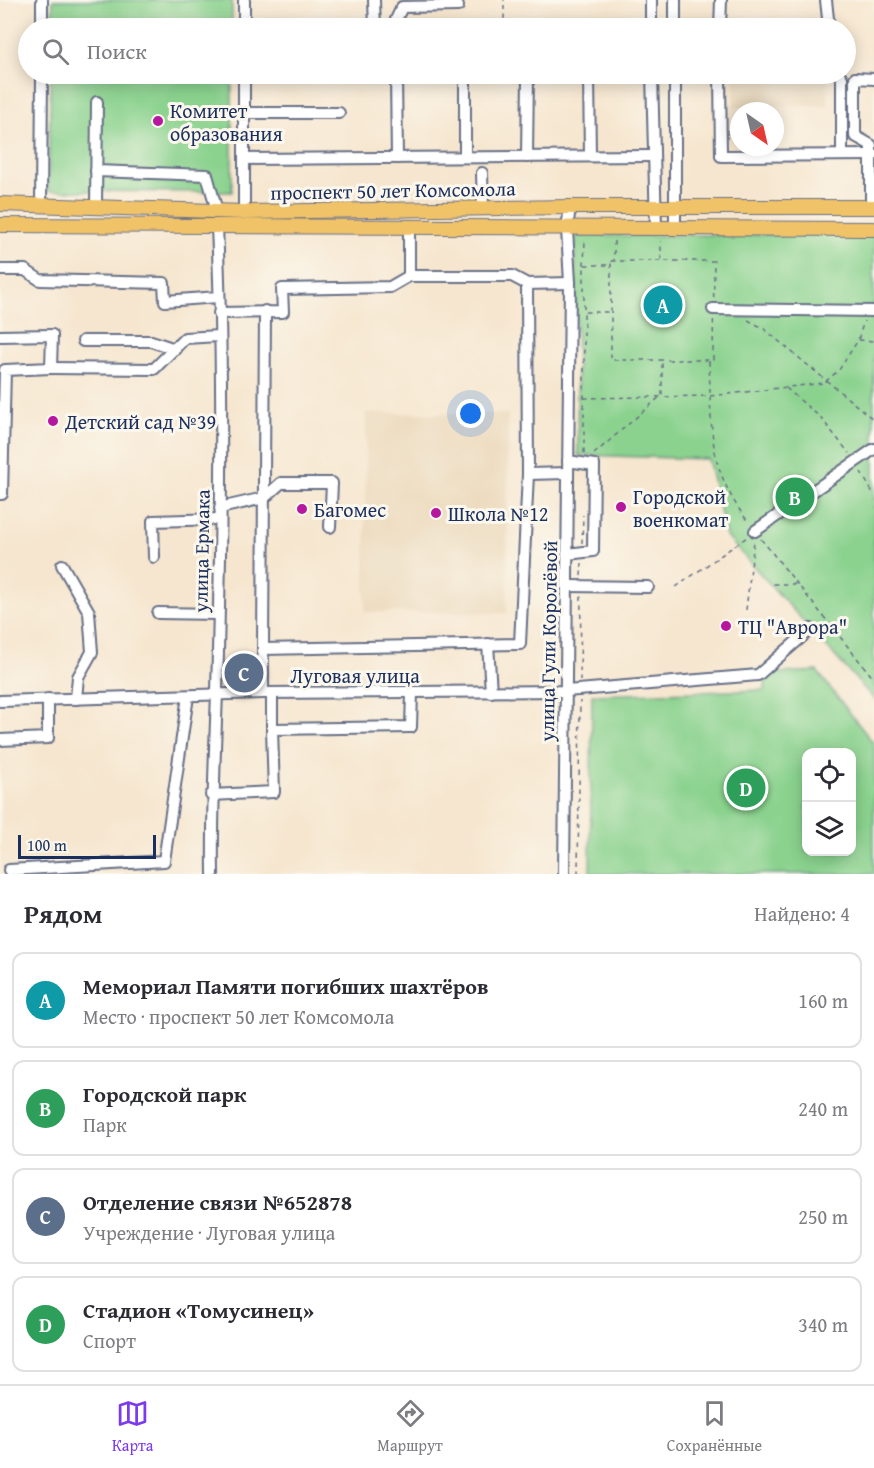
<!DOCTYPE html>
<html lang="ru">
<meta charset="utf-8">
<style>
body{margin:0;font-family:"Gentium Book Plus",serif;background:#f2f2f3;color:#2b2b33}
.controls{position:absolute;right:18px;bottom:18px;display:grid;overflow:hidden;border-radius:12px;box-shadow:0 3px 15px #0003}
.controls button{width:54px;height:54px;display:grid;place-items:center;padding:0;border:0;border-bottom:2px solid #e1e1e2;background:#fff;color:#2b2b33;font:30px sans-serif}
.compass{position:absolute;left:730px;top:102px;width:54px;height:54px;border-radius:50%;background:#fff;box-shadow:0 3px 15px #0003;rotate:146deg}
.scale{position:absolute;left:18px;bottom:15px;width:138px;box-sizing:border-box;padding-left:6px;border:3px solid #1b2f5e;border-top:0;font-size:16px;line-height:21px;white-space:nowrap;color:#1b2f5e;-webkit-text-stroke:4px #fbf7ec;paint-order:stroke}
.you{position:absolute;left:471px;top:414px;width:21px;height:21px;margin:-15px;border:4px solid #fff;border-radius:50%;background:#1a73e8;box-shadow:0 0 0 9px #1a73e833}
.badge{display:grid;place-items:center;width:39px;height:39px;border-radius:50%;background:#7c3aed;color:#fff;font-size:20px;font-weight:700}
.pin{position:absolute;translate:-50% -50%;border:3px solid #fff;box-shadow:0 2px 6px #0006}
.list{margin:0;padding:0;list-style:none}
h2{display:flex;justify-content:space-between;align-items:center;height:78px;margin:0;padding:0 24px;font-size:26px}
h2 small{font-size:20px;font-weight:400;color:#7c7c81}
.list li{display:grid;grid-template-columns:39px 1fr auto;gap:18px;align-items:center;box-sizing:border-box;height:96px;margin:0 12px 12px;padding:0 12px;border:2px solid #e1e1e2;border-radius:12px}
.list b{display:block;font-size:22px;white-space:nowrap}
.list p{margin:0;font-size:20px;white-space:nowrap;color:#7c7c81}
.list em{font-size:20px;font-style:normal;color:#7c7c81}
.icon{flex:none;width:33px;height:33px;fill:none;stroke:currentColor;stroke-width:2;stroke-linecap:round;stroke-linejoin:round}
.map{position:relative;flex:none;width:874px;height:874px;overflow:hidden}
.search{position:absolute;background:#fff;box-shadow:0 3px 15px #0003;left:18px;right:18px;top:18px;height:66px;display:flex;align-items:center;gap:15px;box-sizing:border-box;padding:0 21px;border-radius:33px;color:#7c7c81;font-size:22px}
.sheet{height:510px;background:#fff}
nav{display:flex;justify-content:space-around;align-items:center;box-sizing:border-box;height:84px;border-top:2px solid #e1e1e2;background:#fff;font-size:16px;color:#7c7c81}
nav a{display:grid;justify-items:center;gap:3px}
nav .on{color:#7c3aed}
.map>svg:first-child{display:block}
.built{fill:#ebd8ba}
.green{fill:#8ad28e;stroke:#528076;stroke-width:1.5;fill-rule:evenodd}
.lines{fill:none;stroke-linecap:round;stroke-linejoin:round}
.minor-casing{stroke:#686f86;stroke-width:14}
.major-casing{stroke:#686f86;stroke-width:16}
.path{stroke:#686f86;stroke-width:1.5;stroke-dasharray:4.5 4.5;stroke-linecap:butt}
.minor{stroke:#fff;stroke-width:10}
.major{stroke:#f1c369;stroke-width:14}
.poi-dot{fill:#b5179e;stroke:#fbf7ec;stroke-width:2}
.labels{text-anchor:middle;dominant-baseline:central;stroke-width:6;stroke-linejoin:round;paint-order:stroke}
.poi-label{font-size:20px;fill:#1b2f5e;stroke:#fbf7ec;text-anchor:start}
.street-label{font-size:20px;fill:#1b2f5e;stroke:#fbf7ec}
</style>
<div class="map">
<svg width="874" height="874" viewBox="0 0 874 874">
<rect width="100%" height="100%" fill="#fbf7ec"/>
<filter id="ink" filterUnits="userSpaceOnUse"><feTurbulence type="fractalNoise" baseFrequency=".0167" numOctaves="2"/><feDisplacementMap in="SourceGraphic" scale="12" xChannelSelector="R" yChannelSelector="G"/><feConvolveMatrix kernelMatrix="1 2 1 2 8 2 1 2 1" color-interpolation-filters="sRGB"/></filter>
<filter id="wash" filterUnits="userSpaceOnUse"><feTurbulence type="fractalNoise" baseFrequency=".008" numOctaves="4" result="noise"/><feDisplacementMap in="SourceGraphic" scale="24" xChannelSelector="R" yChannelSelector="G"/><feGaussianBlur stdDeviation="1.35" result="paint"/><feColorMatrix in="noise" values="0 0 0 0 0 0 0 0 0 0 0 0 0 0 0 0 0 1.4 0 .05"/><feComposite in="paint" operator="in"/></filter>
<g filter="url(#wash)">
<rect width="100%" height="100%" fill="#f6e6cf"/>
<g class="built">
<path d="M734,74H827L828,105L734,107Z"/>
<path d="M366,413L508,414L507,613L365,612Z"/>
</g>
<g class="green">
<path d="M53,0H232V28H52Z"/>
<path d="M51,74H232V192L48,191Z"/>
<path d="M874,234V699L726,536L708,459L578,455L575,236Z"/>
<path d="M817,671L874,744V874H590L592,695L765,690L766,674ZM806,752H852V852H806Z"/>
</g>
</g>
<g filter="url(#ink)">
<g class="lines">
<g class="minor-casing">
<g id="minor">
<path d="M244,0V28"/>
<path d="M374,0L375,28"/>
<path d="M651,0V28"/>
<path d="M675,0V28"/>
<path d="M826,0L829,28"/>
<path d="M42,28V0"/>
<path d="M392,28L402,7L458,6"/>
<path d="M720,28L721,0"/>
<path d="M396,74L397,158"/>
<path d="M465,74V157"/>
<path d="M589,74L590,156"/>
<path d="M652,74L656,228"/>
<path d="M720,74L721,156L874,155"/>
<path d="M839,74L842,78V155"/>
<path d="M244,113H339"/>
<path d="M527,157L528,74"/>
<path d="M244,159L654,156"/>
<path d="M96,171L207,175L217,211"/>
<path d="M482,173L483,208"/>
<path d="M41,206L42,74"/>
<path d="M96,207L97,102"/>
<path d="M871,207V145L855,136V78L874,79"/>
<path d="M244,212V74"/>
<path d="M409,227V276H512L527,284"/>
<path d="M675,229V74"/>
<path d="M0,270H25L40,280L164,283L165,301L218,297"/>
<path d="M713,309L874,311"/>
<path d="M219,313L283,312L282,289L390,287L409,276"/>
<path d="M0,336L52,335L51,368L5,370L2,494H0"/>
<path d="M83,341H151L175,349"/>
<path d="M51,368L154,369L185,338L219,336"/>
<path d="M528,474L568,473"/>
<path d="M220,508L264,498L281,483H332L330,527"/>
<path d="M755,531L874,449"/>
<path d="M567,554L593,551L594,465L568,461"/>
<path d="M154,557L153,521L220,519"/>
<path d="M62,565L89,612L92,652L78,677L76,699"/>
<path d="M567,586L648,587"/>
<path d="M158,613L218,614"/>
<path d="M488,644L491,692"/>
<path d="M263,649L265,311"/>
<path d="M263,693V649L520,644L528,474L527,284L570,283"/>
<path d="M272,693V729"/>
<path d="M0,701L263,693L566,691L758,675L811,629"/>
<path d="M0,740L48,738V699"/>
<path d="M211,795L274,792L272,729L411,727L412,692"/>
<path d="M9,870L164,861L188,696"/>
<path d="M213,874C212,813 215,753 217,692C221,538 224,382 217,227"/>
<path d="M564,874L570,283L567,229L570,207"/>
</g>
</g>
<g class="major-casing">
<g id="major">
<path d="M0,204L244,212L570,207H874"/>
<path d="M0,225L874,229"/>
</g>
</g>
<g class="path">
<path d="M504,28V0"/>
<path d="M614,241V260"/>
<path d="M661,260V241"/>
<path d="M611,261H714L713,360H611Z"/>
<path d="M584,265L585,240"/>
<path d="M585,312H610"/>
<path d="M748,320L763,328L874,420"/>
<path d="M859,340L874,341"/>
<path d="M709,361C712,428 706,467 749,523"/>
<path d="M786,388L821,418L849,453"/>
<path d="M584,398L710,396L824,383L839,370L858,340L864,321"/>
<path d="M584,453V265H611"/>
<path d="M594,454L662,395V361"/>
<path d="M861,472L874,495"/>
<path d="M761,539L874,679"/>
<path d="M582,543L583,515"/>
<path d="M581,576L582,563"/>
<path d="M773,584H797"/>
<path d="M676,587L747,537"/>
<path d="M746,610L754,541"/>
<path d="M580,681L581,596"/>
<path d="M578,874L580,701"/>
</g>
<use href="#minor" class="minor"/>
<use href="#major" class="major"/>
</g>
</g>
<g class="poi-dot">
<circle cx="158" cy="121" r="6"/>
<circle cx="53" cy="421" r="6"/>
<circle cx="621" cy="507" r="6"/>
<circle cx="302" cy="509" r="6"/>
<circle cx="436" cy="513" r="6"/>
<circle cx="726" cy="626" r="6"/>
</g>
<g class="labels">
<g class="poi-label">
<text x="170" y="110">Комитет<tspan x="170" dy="23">образования</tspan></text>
<text x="65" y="421">Детский сад №39</text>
<text x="633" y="496">Городской<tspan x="633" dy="23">военкомат</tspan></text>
<text x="314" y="509">Багомес</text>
<text x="448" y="513">Школа №12</text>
<text x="738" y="626">ТЦ "Аврора"</text>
</g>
<g class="street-label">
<text transform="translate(393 190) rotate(-1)">проспект 50 лет Комсомола</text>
<text transform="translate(201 551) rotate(-89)">улица Ермака</text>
<text transform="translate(548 641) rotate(-89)">улица Гули Королёвой</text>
<text x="355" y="675">Луговая улица</text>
</g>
</g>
</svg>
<div class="controls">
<button><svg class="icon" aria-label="locate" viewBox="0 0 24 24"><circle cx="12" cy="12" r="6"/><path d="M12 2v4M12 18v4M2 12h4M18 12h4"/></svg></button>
<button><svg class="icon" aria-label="layers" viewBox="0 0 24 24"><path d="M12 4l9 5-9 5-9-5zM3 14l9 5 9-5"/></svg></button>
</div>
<svg class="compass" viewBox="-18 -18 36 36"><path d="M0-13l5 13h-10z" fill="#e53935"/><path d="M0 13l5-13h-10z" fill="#7c7c81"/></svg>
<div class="scale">100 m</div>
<div class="you"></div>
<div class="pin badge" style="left:663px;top:305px;background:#0f9aa8">A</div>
<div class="pin badge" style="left:795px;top:497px;background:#2e9e5b">B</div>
<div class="pin badge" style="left:244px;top:673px;background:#5c6f8a">C</div>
<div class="pin badge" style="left:746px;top:788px;background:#2e9e5b">D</div>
<div class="search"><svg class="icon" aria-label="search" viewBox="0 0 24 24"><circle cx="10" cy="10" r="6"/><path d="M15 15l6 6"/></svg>Поиск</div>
</div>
<section class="sheet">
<h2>Рядом<small>Найдено: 4</small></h2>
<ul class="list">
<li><span class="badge" style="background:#0f9aa8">A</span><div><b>Мемориал Памяти погибших шахтёров</b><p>Место · проспект 50 лет Комсомола</p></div><em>160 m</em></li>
<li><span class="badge" style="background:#2e9e5b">B</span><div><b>Городской парк</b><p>Парк</p></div><em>240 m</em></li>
<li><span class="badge" style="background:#5c6f8a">C</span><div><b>Отделение связи №652878</b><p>Учреждение · Луговая улица</p></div><em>250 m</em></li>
<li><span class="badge" style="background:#2e9e5b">D</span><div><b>Стадион «Томусинец»</b><p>Спорт</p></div><em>340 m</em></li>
</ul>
</section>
<nav>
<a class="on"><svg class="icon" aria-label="map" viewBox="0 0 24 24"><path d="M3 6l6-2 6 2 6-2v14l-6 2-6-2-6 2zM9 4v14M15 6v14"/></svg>Карта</a>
<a><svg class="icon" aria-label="directions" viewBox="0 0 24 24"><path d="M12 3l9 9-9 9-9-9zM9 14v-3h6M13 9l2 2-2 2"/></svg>Маршрут</a>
<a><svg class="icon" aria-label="saved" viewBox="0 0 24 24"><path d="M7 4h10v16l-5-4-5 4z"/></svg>Сохранённые</a>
</nav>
